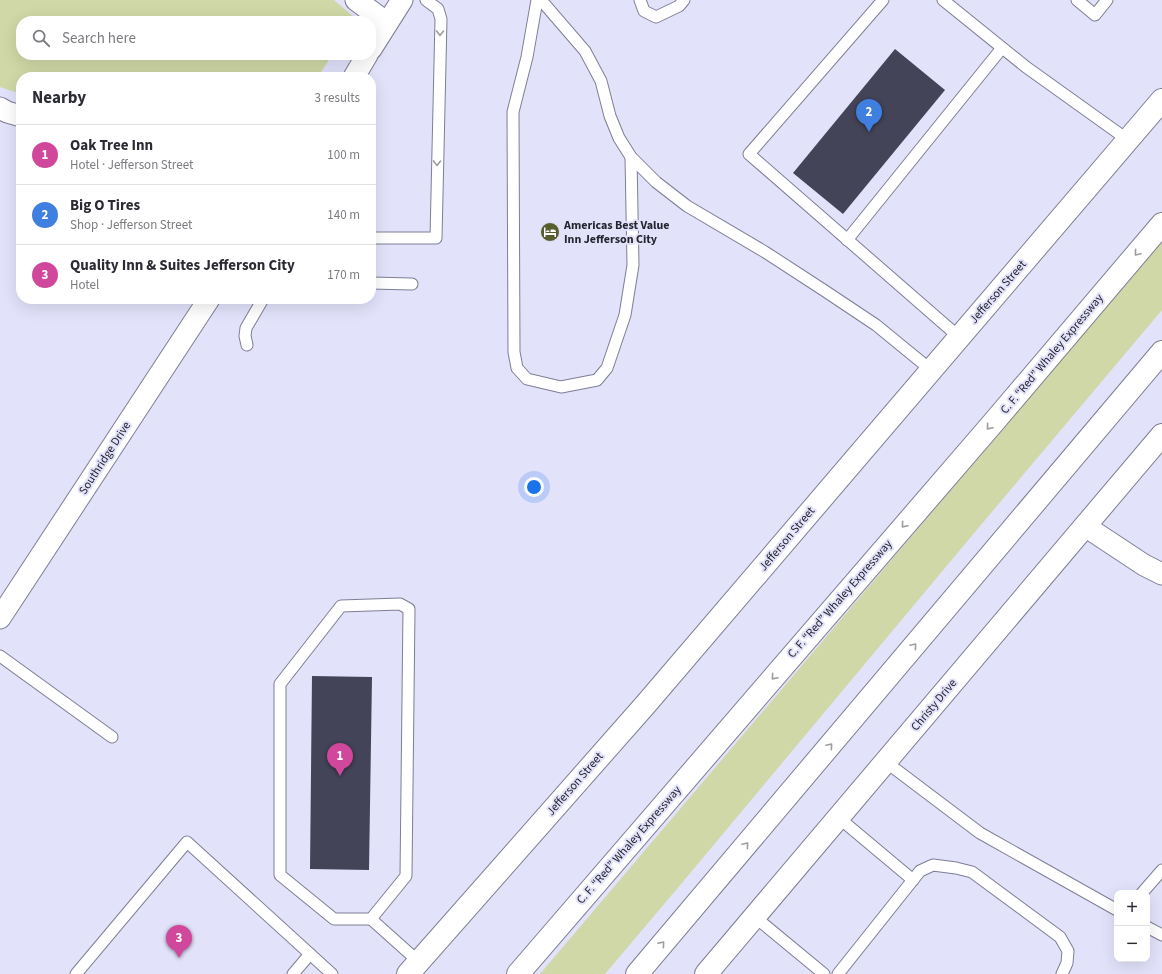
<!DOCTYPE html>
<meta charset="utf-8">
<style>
body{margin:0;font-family:"Source Sans 3",sans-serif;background:#f2f2f3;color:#2b2b33}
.controls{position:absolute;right:12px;bottom:12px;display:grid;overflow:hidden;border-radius:8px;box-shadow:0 4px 16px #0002}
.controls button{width:36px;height:36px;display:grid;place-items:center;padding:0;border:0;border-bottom:1px solid #e1e1e2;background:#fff;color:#2b2b33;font:20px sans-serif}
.you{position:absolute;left:534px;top:487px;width:14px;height:14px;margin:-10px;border:3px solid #fff;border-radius:50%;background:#1a73e8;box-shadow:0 0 0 6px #1a73e833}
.badge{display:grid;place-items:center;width:26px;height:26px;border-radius:50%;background:#0f766e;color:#fff;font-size:13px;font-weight:700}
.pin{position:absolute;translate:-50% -33px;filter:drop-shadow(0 1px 2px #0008)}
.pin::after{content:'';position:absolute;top:21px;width:14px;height:12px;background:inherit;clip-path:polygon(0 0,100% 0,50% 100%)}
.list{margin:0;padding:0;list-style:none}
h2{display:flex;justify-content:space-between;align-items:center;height:52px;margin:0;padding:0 16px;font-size:17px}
h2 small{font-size:13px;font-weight:400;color:#7c7c81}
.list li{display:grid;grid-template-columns:26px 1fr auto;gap:12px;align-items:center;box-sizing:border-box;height:60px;padding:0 16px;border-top:1px solid #e1e1e2}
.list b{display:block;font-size:15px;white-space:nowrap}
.list p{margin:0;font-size:13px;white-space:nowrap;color:#7c7c81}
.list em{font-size:13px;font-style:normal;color:#7c7c81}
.icon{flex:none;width:22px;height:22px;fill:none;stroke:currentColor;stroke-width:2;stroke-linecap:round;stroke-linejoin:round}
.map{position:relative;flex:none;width:1162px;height:974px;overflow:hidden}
.search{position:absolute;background:#fff;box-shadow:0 4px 16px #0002;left:16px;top:16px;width:360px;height:44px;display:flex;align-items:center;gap:10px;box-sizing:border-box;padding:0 14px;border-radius:16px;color:#7c7c81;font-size:15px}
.panel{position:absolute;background:#fff;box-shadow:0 4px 16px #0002;left:16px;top:72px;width:360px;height:232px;border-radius:16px}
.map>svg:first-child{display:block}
.green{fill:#d0d8a7}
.building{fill:#444458}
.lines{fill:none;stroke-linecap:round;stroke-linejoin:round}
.lane-casing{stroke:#7e7e95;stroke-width:13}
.street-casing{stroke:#7e7e95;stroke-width:23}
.secondary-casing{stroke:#7e7e95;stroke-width:24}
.highway-casing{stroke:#7e7e95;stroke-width:24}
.lane{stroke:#fff;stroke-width:11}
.street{stroke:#fff;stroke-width:21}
.secondary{stroke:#fff;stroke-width:22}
.highway{stroke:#fff;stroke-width:22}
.oneway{stroke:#9d9da1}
.labels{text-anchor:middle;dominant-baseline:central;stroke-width:4;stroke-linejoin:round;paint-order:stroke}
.poi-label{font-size:12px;font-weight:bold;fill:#25252f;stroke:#e2e2fb;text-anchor:start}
.street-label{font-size:12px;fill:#25252f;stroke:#e2e2fb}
</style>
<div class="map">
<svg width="1162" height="974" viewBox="0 0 1162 974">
<rect width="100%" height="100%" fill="#e2e2fb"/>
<g class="green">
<path d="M0,0H334L354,17L352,21H21V55H332L318,77H21V94L0,87Z"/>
<path d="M1162,241V310L975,532L676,890L605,974H540Z"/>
</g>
<g class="building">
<path d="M895,49L945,90L843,214L793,173Z"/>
<path d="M312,676L372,677L369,870L310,869Z"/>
</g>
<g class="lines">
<g class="lane-casing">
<g id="lane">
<path d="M537,0L527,57L513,112L514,352L517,368L527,379L561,387L597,380L607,368L625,315L633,265L631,157"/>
<path d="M541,0L585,51L601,81L610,116L619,138L631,157L656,182L687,206L765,252L825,291L876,325L931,370"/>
<path d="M640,0L644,11L656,17L679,6L684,0"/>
<path d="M883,0L749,154L959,337"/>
<path d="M943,0L1026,67L1128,140"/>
<path d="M1077,0L1095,15L1107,0"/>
<path d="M371,238H436L441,19L438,9L426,0"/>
<path d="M847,240L1002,48"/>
<path d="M371,283L412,284"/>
<path d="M247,345L245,336L246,328L263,299"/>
<path d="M400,604L409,609L406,876L371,919H334L280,875V684L341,606Z"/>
<path d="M0,656L112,737"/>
<path d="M886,762L980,833L1117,910"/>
<path d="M839,818L913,880"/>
<path d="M1142,893L1162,870"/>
<path d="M755,917L824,974"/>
<path d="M371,919L419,962"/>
<path d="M1147,927L1162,935"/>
<path d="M76,974L187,842L332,974"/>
<path d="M293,974L310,954"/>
<path d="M838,974L920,871L933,865L956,868L972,872L1060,937L1068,951L1067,963L1062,974"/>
</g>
</g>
<g class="street-casing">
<g id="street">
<path d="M356,0L387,23"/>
<path d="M371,49L402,0"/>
<path d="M354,77L367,55"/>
<path d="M0,108L7,112L21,116"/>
<path d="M1085,526L1144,565L1162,574"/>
<path d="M0,618L209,299"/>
</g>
</g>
<g class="secondary-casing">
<g id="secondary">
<path d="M408,974L646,704L1162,100"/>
<path d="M706,974L1162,435"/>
</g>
</g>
<g class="highway-casing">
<g id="highway">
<path d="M518,974L993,423L1162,224"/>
<path d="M637,974L1162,352"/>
</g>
</g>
<use href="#lane" class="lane"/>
<use href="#street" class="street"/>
<use href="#secondary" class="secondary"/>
<use href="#highway" class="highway"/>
</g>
<defs><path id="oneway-chevron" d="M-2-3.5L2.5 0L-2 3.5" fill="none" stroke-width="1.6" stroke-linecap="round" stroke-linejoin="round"/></defs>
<g class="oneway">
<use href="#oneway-chevron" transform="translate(440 33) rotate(91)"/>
<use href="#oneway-chevron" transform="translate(437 163) rotate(91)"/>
<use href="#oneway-chevron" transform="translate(1137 253) rotate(130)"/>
<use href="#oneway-chevron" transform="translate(989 427) rotate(131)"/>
<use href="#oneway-chevron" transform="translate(904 525) rotate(131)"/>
<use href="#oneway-chevron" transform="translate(914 646) rotate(-50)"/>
<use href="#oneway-chevron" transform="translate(774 677) rotate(131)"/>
<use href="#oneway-chevron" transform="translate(830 746) rotate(-50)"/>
<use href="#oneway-chevron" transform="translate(746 845) rotate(-50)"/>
<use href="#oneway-chevron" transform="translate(662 944) rotate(-50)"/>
</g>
<defs>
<g id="hotel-disc" transform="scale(1)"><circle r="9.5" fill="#575d2c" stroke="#e2e2fb"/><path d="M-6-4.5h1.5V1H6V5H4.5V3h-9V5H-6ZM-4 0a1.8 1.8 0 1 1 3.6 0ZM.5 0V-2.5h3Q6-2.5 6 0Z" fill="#fff"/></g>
</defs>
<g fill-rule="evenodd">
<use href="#hotel-disc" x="550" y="232"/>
</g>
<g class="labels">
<g class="poi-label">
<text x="564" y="225">Americas Best Value<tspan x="564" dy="14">Inn Jefferson City</tspan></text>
</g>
<g class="street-label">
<text transform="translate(998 292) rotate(-49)">Jefferson Street</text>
<text transform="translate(1052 354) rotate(-50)">C. F. “Red” Whaley Expressway</text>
<text transform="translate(105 458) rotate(-57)">Southridge Drive</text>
<text transform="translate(787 539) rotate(-50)">Jefferson Street</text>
<text transform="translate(840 599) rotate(-49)">C. F. “Red” Whaley Expressway</text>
<text transform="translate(934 705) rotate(-50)">Christy Drive</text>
<text transform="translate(575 784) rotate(-49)">Jefferson Street</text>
<text transform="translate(629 845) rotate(-49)">C. F. “Red” Whaley Expressway</text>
</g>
</g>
</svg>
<div class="controls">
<button>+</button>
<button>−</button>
</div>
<div class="you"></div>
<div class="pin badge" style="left:340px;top:776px;background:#d1479c">1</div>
<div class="pin badge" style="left:869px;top:132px;background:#3f7fe0">2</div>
<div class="pin badge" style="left:179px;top:958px;background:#d1479c">3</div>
<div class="search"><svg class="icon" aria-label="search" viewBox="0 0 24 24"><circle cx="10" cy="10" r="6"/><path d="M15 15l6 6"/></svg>Search here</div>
<section class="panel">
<h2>Nearby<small>3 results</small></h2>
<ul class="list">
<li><span class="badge" style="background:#d1479c">1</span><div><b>Oak Tree Inn</b><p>Hotel · Jefferson Street</p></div><em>100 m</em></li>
<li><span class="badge" style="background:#3f7fe0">2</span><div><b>Big O Tires</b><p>Shop · Jefferson Street</p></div><em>140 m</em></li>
<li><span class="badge" style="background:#d1479c">3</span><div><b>Quality Inn &amp; Suites Jefferson City</b><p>Hotel</p></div><em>170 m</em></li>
</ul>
</section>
</div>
